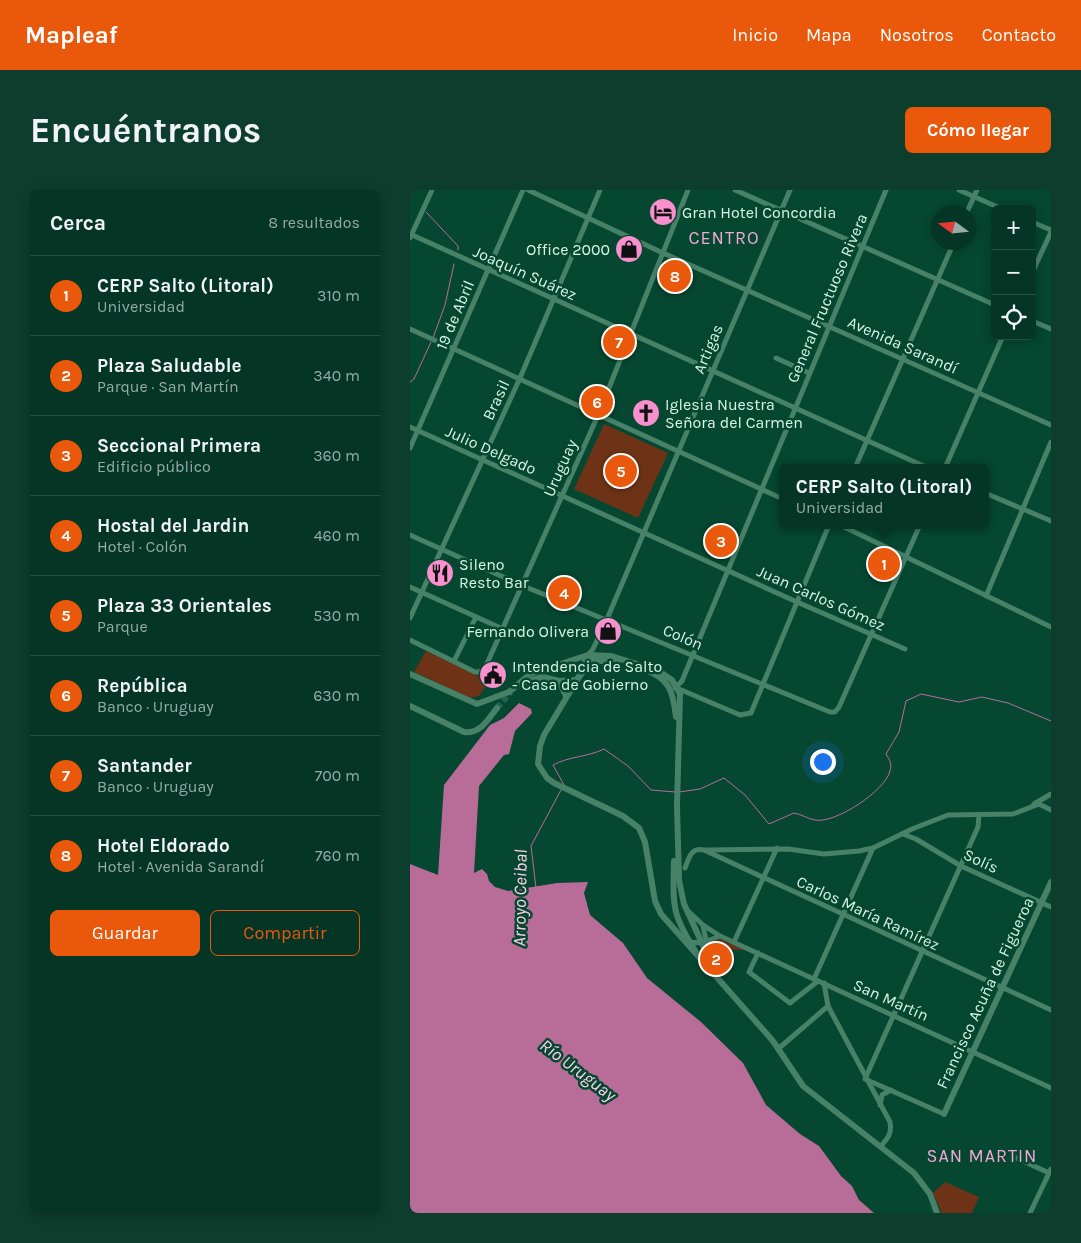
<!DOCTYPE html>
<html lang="es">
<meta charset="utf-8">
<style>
body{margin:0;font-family:Karla,sans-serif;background:#0d3d2d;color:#f1f3f6}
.controls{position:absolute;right:15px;top:15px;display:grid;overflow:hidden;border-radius:8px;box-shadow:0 2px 12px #0003}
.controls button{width:45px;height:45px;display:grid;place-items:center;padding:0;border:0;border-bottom:1px solid #255042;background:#043525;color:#f1f3f6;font:25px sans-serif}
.compass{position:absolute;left:521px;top:15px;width:45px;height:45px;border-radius:50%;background:#043525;box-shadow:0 2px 12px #0003;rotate:285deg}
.you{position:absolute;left:412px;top:571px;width:18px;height:18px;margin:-12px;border:4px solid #fff;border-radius:50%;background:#1a73e8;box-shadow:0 0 0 8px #1a73e833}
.badge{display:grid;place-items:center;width:32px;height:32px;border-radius:50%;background:#ea580c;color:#fff;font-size:16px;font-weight:700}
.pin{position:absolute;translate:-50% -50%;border:2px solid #fff;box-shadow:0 1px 5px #0006}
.popup{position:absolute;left:369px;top:274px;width:210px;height:65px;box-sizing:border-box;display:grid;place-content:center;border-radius:8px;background:#043525;filter:drop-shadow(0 1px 4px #0005);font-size:16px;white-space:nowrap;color:#97aba7}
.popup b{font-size:19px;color:#f1f3f6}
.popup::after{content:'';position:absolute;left:50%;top:100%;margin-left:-10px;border:10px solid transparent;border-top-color:#043525}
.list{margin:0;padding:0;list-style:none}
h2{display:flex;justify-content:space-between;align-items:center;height:65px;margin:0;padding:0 20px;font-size:21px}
h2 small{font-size:16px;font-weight:400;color:#97aba7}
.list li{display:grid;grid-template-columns:32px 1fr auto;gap:15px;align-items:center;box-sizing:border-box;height:80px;padding:0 20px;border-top:1px solid #255042}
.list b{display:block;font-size:19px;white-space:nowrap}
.list p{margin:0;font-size:16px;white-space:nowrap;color:#97aba7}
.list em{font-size:16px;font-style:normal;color:#97aba7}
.actions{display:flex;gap:10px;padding:15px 20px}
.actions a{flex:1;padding:11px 0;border:1px solid #ea580c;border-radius:8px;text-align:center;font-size:18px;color:#ea580c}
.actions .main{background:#ea580c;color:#fff}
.icon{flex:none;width:28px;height:28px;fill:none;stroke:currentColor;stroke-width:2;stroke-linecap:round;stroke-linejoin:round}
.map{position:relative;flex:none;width:641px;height:1023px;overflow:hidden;border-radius:8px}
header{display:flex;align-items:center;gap:30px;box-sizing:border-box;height:70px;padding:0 25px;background:#ea580c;color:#fff}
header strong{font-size:24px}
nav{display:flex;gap:28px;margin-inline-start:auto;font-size:18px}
.intro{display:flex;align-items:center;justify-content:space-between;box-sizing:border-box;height:120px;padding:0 30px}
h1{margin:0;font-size:35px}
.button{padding:12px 22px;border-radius:8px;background:#ea580c;color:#fff;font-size:18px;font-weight:700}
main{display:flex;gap:30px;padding:0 30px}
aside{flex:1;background:#043525;border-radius:8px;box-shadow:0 2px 12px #0003}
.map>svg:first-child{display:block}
.green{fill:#6e3316}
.water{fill:#b86d99}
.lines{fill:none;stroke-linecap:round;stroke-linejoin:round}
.stream{stroke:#b86d99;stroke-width:1}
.tertiary-tunnel{stroke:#25614c;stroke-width:6;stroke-dasharray:6 3;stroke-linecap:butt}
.minor{stroke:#478168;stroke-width:5}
.tertiary{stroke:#478168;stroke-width:6}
.labels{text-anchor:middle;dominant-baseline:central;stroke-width:5;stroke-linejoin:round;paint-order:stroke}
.poi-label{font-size:16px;fill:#d8f5e7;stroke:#054731;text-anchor:start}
.street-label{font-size:16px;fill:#d8f5e7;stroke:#054731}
.neighbourhood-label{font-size:18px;letter-spacing:1px;fill:#f1a9d2;stroke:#054731}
.water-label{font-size:18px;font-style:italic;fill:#fcd2e9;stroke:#054731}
</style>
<header>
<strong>Mapleaf</strong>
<nav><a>Inicio</a><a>Mapa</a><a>Nosotros</a><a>Contacto</a></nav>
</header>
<div class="intro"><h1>Encuéntranos</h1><a class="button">Cómo llegar</a></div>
<main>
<aside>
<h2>Cerca<small>8 resultados</small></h2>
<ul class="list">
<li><span class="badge">1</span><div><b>CERP Salto (Litoral)</b><p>Universidad</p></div><em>310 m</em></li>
<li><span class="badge">2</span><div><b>Plaza Saludable</b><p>Parque · San Martín</p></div><em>340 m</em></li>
<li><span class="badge">3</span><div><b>Seccional Primera</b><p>Edificio público</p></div><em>360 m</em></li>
<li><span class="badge">4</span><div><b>Hostal del Jardin</b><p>Hotel · Colón</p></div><em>460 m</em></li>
<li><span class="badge">5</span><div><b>Plaza 33 Orientales</b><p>Parque</p></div><em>530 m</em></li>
<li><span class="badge">6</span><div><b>República</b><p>Banco · Uruguay</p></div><em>630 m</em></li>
<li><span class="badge">7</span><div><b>Santander</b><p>Banco · Uruguay</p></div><em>700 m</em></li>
<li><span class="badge">8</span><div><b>Hotel Eldorado</b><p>Hotel · Avenida Sarandí</p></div><em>760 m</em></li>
</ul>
<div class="actions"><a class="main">Guardar</a><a>Compartir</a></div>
</aside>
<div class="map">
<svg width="641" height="1023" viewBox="0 0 641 1023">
<rect width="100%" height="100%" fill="#054731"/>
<g class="green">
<path d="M194,234L258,263L228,328L164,299Z"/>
<path d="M16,461L71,487L75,497L69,506L60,508L4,482Z"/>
<path d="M309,749L336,760C322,760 311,757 309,776L316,787C303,782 298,765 301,752Z"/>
<path d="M535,992L569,1007L562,1023H532L523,1003Z"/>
</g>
<path class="water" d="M109,513L121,519L122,523L105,541L99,564L94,565L69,596L64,683L72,679L77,684L79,691L85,697L98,701L147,693L178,692L174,703L180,725L213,753L237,788L291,832L333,873L356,915L390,944L409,956L431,986L442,996L449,1010L464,1023H0V674L28,685L34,595L80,535L94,528Z"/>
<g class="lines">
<g class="stream">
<path d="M16,22L48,56V60"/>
<path d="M23,148L35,115L44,74"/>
<path d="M0,192L4,189L21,152"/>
<path d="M154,595L143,575C160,566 178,567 194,559L218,576L241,600L265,602"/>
<path d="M269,602L290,599L314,588L335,605L359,634L384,623C391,624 398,629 405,630C425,634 475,601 480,581C482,574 480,570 476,564L489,542L496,511L511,504L549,512L572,507L598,513L641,531"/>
<path d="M126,698L121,656L151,600"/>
</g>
<path class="tertiary-tunnel" d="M87,518L101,502"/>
<g class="minor">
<path d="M118,0L253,63L641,235"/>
<path d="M325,0L585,115"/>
<path d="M549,0L592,19"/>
<path d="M557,22L567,0"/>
<path d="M622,32L641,40"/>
<path d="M0,44L518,278"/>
<path d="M0,48L22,0"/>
<path d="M622,83L641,42"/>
<path d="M622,131L641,139"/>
<path d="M0,139L373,309"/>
<path d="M366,168L399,183"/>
<path d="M0,237L387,412L495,459"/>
<path d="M0,258L113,0"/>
<path d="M445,278L544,52"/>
<path d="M535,278L593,146"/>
<path d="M575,303L641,331"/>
<path d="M430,335L641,437"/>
<path d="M0,345L111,395L420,522H425L429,517L510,335"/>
<path d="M0,397L93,439"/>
<path d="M576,406L641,252"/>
<path d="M0,428L110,188L190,0"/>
<path d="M0,450L65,482H69L75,478L189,223L278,0"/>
<path d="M178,465L183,459L197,429L380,0"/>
<path d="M44,471L66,427"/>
<path d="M265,498L272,491L476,0"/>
<path d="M269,499L330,525L341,523L419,335"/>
<path d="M624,614L641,604"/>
<path d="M493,644L506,649L551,676L641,717"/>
<path d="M296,660L378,659L414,664L449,661L463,658L502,639L538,625L603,624L629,614L641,620"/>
<path d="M275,678C279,668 281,657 294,660L641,820"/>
<path d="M278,721L293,735L310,746L641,898"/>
<path d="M293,736L299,764"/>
<path d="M278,752L292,753L310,746"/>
<path d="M324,752L367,658"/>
<path d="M348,763L339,782L380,813L408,791"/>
<path d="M404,789L463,658"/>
<path d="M414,793L418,816L480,932C482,944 478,948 471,956"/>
<path d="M368,859L418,816"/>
<path d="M470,915L472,905L481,900"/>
<path d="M534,924L455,889L568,637L569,625"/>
<path d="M602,966L639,983"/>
<path d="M620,1023L641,979"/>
</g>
<g class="tertiary">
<path d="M178,465L167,490L134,545L130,556L128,574L137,588L144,593L213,626L229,638L235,652L245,711L251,724L363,851L393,896L504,983L520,1004L527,1023"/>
<path d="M175,470L208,472"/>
<path d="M232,479C260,488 263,501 266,527"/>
<path d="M0,484L67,514L99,502L120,484L178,465L201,466L247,480L262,490L270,504L267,616L269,690L274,714L306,784"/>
<path d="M149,491L167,490L183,468"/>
<path d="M115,492L133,487L149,491L156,506"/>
<path d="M0,516L54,542C71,544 78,529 87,518"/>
<path d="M264,671C263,716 261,723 286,762"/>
<path d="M534,924L641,692"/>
</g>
</g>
<defs>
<g id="hotel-disc" transform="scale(1.4375)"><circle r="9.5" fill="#f790cd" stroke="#054731"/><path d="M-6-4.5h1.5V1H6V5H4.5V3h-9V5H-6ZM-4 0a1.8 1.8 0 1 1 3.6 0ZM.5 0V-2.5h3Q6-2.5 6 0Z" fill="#111"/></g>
<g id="shop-disc" transform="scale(1.4375)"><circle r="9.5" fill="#f790cd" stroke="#054731"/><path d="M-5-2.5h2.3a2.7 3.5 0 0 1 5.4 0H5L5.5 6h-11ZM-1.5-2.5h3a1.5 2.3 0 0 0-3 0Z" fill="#111"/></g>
<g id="church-disc" transform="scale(1.4375)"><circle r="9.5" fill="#f790cd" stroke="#054731"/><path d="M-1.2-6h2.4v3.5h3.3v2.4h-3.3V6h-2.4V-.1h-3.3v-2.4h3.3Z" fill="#111"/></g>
<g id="restaurant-disc" transform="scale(1.4375)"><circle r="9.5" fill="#f790cd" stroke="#054731"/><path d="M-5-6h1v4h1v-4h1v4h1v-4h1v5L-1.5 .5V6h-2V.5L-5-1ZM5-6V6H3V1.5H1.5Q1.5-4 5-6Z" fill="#111"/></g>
<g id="civic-disc" transform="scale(1.4375)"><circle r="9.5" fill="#f790cd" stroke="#054731"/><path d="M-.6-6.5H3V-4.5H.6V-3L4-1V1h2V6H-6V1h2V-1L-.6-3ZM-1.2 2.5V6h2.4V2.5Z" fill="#111"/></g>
</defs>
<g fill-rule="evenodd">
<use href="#hotel-disc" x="253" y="22"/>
<use href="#shop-disc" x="219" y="59"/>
<use href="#church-disc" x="236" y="223"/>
<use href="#restaurant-disc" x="30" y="383"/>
<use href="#shop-disc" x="198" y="441"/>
<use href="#civic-disc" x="83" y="485"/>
</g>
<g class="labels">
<g class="poi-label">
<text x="272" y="22">Gran Hotel Concordia</text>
<text x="200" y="59" text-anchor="end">Office 2000</text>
<text x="255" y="214">Iglesia Nuestra<tspan x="255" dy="18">Señora del Carmen</tspan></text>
<text x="49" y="374">Sileno<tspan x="49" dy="18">Resto Bar</tspan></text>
<text x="179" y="441" text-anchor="end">Fernando Olivera</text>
<text x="102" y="476">Intendencia de Salto<tspan x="102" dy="18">- Casa de Gobierno</tspan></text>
</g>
<g class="street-label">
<text transform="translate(115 83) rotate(24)">Joaquín Suárez</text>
<text transform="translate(417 108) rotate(-67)">General Fructuoso Rivera</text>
<text transform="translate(45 125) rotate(-67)">19 de Abril</text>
<text transform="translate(493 155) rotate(24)">Avenida Sarandí</text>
<text transform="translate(298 159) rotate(-67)">Artigas</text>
<text transform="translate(86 210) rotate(-65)">Brasil</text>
<text transform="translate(81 260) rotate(24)">Julio Delgado</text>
<text transform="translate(150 278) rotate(-66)">Uruguay</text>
<text transform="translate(411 408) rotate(24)">Juan Carlos Gómez</text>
<text transform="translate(273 447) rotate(23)">Colón</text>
<text transform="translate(571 671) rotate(25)">Solís</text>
<text transform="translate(458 723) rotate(25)">Carlos María Ramírez</text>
<text transform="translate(575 803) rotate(-65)">Francisco Acuña de Figueroa</text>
<text transform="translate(481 810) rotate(24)">San Martín</text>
</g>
<g class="neighbourhood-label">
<text x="314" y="48">CENTRO</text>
<text x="572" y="966">SAN MARTIN</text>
</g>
<g class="water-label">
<text transform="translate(110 708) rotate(-89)">Arroyo Ceibal</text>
<text transform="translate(168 880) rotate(37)">Río Uruguay</text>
</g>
</g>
</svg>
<div class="controls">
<button>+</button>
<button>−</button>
<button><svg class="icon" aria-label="locate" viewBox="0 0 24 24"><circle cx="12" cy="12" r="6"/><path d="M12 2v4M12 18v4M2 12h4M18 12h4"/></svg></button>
</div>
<svg class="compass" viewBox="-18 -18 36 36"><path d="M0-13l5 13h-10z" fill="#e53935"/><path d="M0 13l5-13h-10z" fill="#97aba7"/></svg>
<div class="you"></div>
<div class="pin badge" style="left:474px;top:374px">1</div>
<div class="popup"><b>CERP Salto (Litoral)</b>Universidad</div>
<div class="pin badge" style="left:306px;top:769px">2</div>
<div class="pin badge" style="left:311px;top:351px">3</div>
<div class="pin badge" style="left:154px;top:403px">4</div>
<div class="pin badge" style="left:211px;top:281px">5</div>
<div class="pin badge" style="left:187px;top:212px">6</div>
<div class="pin badge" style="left:209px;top:152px">7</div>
<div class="pin badge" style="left:265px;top:86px">8</div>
</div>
</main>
